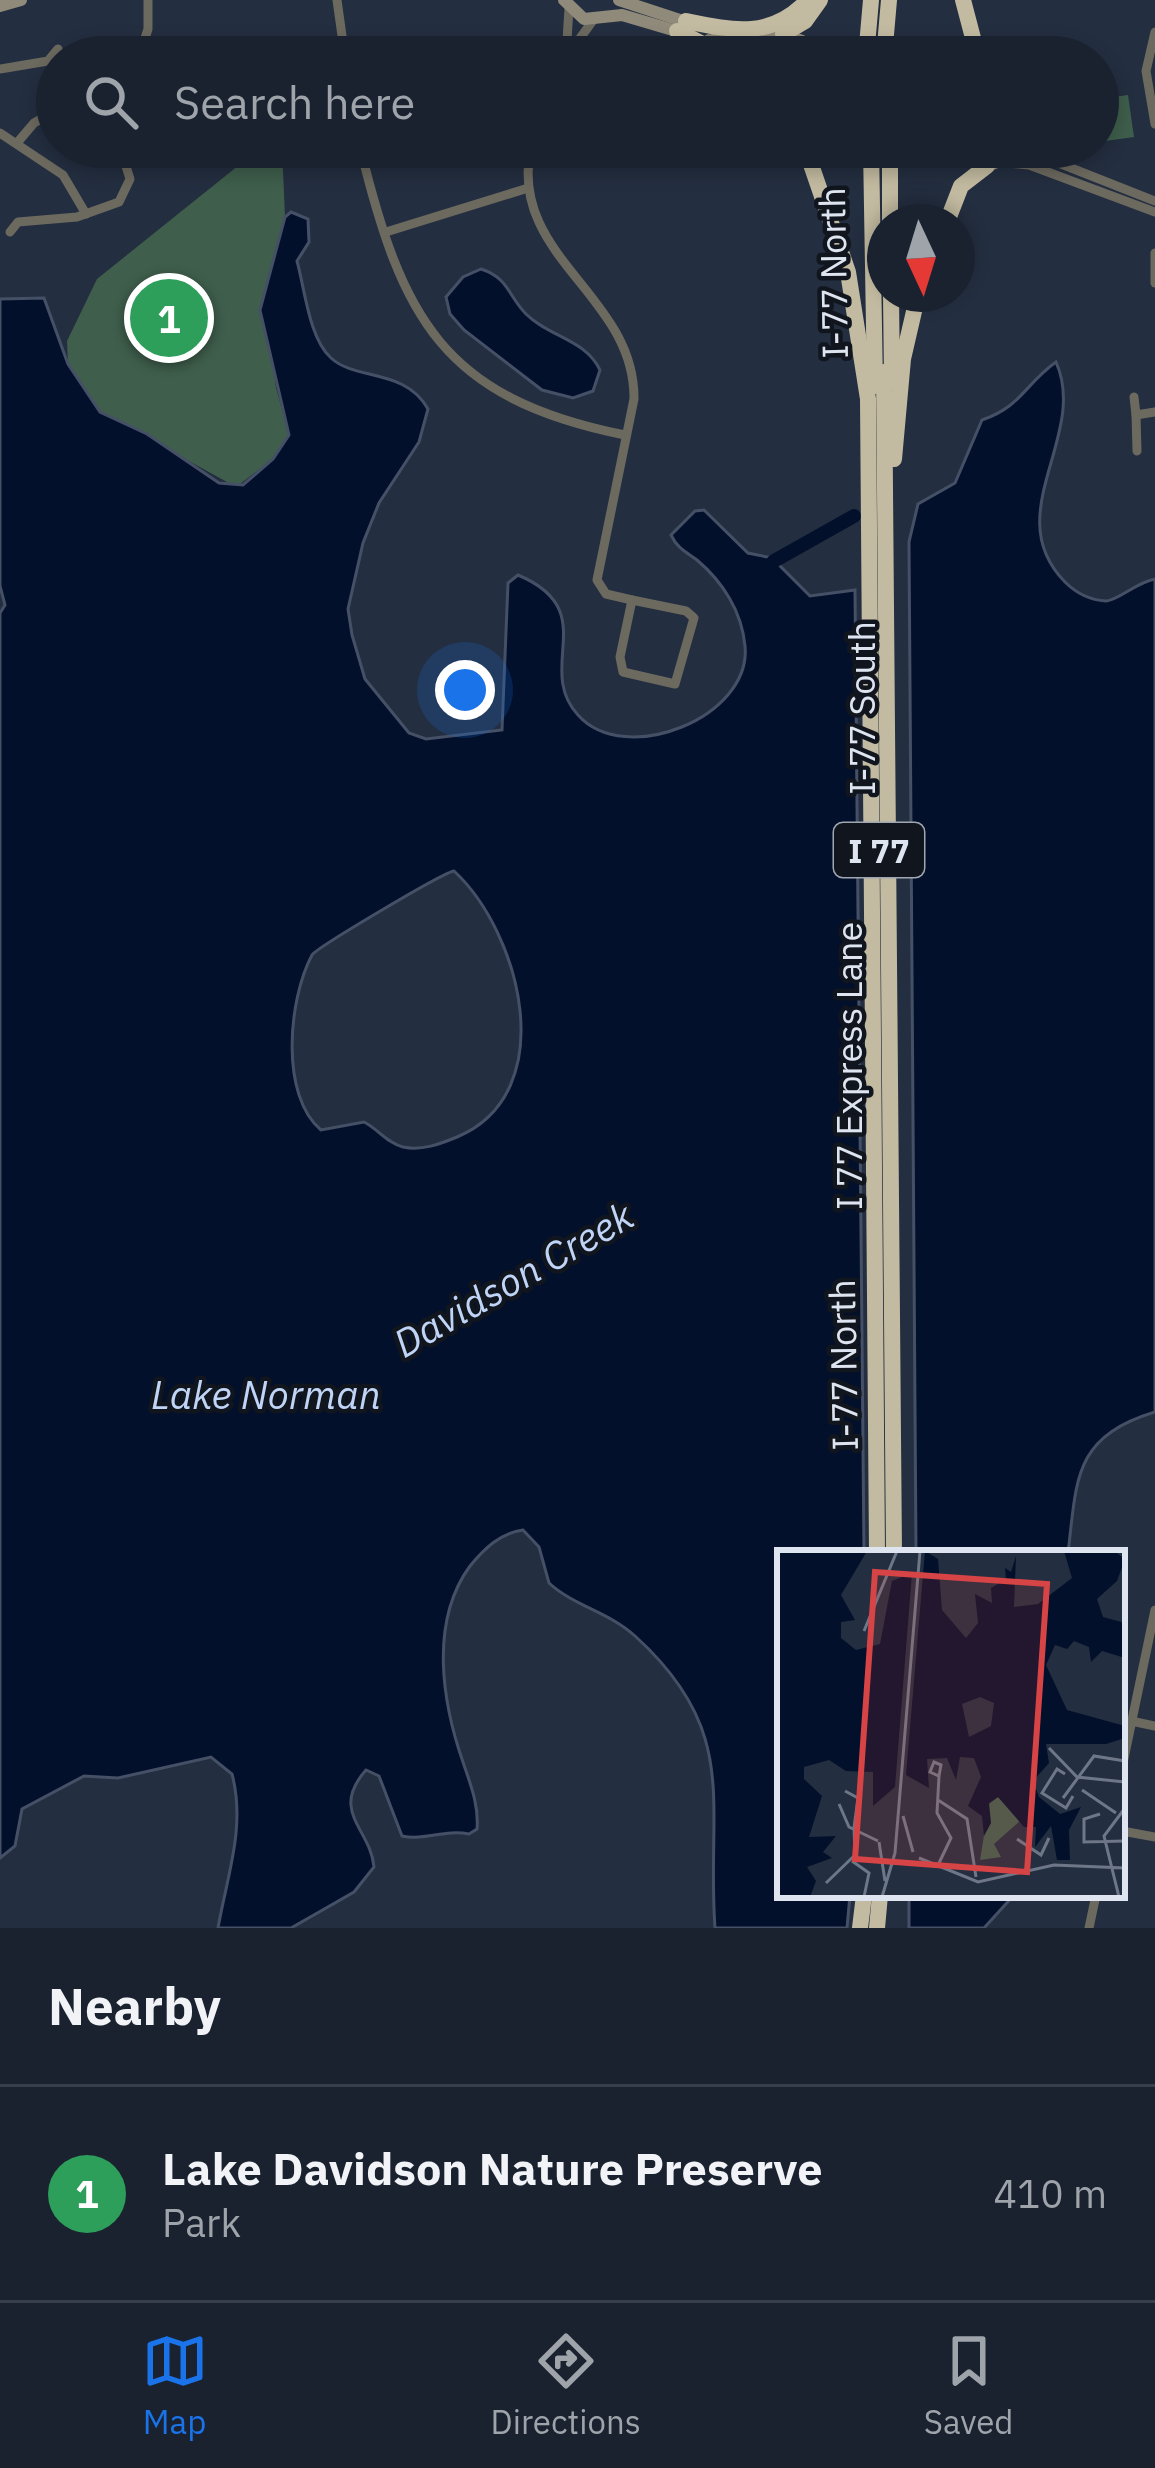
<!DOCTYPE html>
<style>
body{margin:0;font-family:"IBM Plex Sans",sans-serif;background:#232a38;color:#f1f3f6}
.compass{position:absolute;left:867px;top:204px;width:108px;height:108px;border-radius:50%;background:#1a2230;box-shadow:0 6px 18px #0003;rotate:176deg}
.you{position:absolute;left:465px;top:690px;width:42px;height:42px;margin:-30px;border:9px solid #fff;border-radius:50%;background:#1a73e8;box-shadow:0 0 0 18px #1a73e833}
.badge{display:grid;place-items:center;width:78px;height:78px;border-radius:50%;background:#1a73e8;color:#fff;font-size:39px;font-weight:700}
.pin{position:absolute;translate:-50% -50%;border:6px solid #fff;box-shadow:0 3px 12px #0006}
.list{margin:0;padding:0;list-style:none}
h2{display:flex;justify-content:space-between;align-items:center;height:156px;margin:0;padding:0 48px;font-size:51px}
h2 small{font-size:39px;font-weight:400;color:#9fa4ab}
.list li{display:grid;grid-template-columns:78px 1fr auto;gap:36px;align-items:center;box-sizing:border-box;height:216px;padding:0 48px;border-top:3px solid #383f4c}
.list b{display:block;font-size:45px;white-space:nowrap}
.list p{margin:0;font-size:39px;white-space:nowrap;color:#9fa4ab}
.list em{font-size:39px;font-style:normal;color:#9fa4ab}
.icon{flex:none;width:66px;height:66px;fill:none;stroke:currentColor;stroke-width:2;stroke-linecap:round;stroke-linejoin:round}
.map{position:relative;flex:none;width:1155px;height:1928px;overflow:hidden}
.search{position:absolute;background:#1a2230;box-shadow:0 6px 18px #0003;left:36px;right:36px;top:36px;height:132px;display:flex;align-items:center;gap:30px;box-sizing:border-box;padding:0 42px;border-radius:66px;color:#9fa4ab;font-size:45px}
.sheet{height:372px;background:#1a2230}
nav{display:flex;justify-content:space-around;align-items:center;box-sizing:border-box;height:168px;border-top:3px solid #383f4c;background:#1a2230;font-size:33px;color:#9fa4ab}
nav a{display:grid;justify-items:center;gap:6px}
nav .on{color:#1a73e8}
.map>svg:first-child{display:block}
.green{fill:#3f5e4c}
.water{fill:#03102b;stroke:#455066;stroke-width:3;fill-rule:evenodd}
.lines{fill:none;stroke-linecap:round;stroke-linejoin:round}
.river{stroke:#03102b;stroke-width:14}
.street{stroke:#6c695f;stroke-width:9}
.secondary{stroke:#908a7a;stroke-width:12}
.highway{stroke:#c3bba1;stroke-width:16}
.labels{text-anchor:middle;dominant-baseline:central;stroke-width:9;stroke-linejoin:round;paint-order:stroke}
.shield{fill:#11161e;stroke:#a0a7b2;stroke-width:3}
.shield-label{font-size:33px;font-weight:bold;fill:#dee5f1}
.street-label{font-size:36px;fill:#dee5f1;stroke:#11161e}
.water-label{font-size:39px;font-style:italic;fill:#bfd4f6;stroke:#11161e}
.inset-road{fill:none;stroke:#6e7787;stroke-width:3}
.view{fill:#d74446;fill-opacity:0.15;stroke:#d74446;stroke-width:6}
.inset-edge{fill:none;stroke:#dee5f1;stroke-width:6}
</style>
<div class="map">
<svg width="1155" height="1928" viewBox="0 0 1155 1928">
<rect width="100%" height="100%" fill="#232e40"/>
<g class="green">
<path d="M1128,95L1134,137L1098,142V99Z"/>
<path d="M205,147H282L285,217L264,292L276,388L289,435L273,459L236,487L100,412L68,364L67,341L97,279L249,157L222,163Z"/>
</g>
<g class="water">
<path d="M291,212L308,219L309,242L297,261C305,290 309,338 331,358C356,381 405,368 428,409L419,442L379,503L363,543L348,609L352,635L365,679L409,733L426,739L502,730L508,583L518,575C603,611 534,667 578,715C625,768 752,717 745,646C742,612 723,582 697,560C686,552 677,548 671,535L695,511L704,510L748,553L772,558L810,596L855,590L864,1553H780V1895H850L847,1928H715C706,1804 742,1733 635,1636C609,1612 574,1606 549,1583L539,1547L523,1530C500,1533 484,1549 470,1566C429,1622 442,1703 464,1765C471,1786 479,1806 477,1829L469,1834C445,1829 424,1841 402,1836L379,1776L366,1770C329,1812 371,1829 374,1867L354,1892L291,1928H218C227,1876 246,1827 232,1774L211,1757L118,1778L84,1776L22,1809L15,1846L0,1858V613L5,605L0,586V299L44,298L68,364L100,412L147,434L219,483L243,485L273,459L289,435L260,310L285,217ZM454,871C521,933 562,1093 457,1137C440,1144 422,1151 403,1147C387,1143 378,1129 364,1122L321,1130C280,1096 288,1000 312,955C316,948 444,872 454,871Z"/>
<path d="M481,269C509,278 508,296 526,314C549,337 585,339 600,370L593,391L573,398L542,390L464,330L450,314L446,297L463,277Z"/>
<path d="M1056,362C1089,436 998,514 1065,582C1076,593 1089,600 1106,601C1117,601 1137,582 1155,579V1412C1073,1437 1077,1479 1068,1553H916L909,542L918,504L955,483L982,420C1021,407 1025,384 1056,362Z"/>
<path d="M909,1895H1014L984,1928H909Z"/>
</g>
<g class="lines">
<path class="river" d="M764,573L774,561L854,516"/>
<g class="street">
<path d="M337,0L345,57"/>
<path d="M1155,32L1146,71L1155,124"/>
<path d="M570,52L594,19"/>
<path d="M139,57L148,29V0"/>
<path d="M566,57L569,8"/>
<path d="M0,69L48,61L58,49"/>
<path d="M0,133L63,175L86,214"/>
<path d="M17,143L34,123L57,110"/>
<path d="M360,147C402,318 442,398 625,435"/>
<path d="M531,147C507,257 635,294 634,399L597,580L606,594L632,600"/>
<path d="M1018,147L1155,201"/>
<path d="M997,162L1029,165L1155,212"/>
<path d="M10,232L18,222L77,217L119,202L130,179L120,147"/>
<path d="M386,232L525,189"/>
<path d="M1155,253V283"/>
<path d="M1134,397L1136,415L1155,412"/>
<path d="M1136,415L1137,451"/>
<path d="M632,600L686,611L694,618L675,684L623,672L620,657Z"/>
<path d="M1131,1721L1155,1726"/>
<path d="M1122,1768L1155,1610"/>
<path d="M1122,1831L1155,1837"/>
<path d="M1089,1928L1096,1895"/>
</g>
<g class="secondary">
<path d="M564,0L584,19L622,15L683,33"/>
<path d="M619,0L692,24"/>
<path d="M0,6L21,0"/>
<path d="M717,34L748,40L773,36"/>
<path d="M709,40L752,57"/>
<path d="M761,57L769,39L783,34L802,41L808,57"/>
<path d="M957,147C974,165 995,176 1007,147"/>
</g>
<g class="highway">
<path d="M963,0L978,57"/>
<path d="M686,21C734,31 772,39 808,0"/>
<path d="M677,31L728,57"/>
<path d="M783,34L805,21L820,0"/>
<path d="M866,57L871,0"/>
<path d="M884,57L889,0"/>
<path d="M805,147L848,272L868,399L877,1553"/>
<path d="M871,147L875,386"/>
<path d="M890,147V222"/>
<path d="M947,222L961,186L987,166"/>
<path d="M891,294L892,382"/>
<path d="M884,372L894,1553"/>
<path d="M894,459L903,359L918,294"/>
<path d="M860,1928L864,1895"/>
<path d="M877,1928L880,1895"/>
</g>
</g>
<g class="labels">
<rect class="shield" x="834" y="823" width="90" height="54" rx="9"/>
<g class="shield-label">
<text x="879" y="850">I 77</text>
</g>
<g class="street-label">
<text transform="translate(833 273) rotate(-91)">I-77 North</text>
<text transform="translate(861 708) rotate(-90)">I-77 South</text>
<text transform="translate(848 1066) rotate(-90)">I 77 Express Lane</text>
<text transform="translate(843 1365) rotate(-91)">I-77 North</text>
</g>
<g class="water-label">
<text transform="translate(513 1279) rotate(-30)">Davidson Creek</text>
<text x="266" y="1394">Lake Norman</text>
</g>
</g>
<g transform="translate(777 1550)">
<rect width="348" height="348" fill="#232e40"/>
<path d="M221,247L244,270L217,294L224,307L203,310L212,254Z" fill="#3f5e4c"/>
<path d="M0,1H90L64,45L78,70L64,72V88L79,100L103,94L115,31L135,23L118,237L96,256V222L69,221L52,210L27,217V229L45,246L32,287L59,286L46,302L55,308L30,317L39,331L33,347H0ZM148,1L161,9L165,60L189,88L201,73L198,44L215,53L214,38L229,29L228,18L234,22L239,6L237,57L261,54L295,28L287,1H337L348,9L340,31L320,49L326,67L348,73V108L325,101L314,112L312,97L297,91L290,99L278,95L269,115L290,160L348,176V188L329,194H269L272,213L256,231L262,247L283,264L304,257L292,280L293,310H280L274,276L258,297L259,277H247L221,247L212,253L214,273L207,286L205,266L191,256L204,227L197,208L183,207L179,230L170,208L150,209L152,238L129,225ZM203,147L217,153L214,176L192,187L185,154Z" fill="#03102b" fill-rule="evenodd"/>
<path class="inset-road" d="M87,81L120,1M272,198L300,227L348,232M157,212L164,215L162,226L153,222ZM288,224L280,219L265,243L289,258L296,246M305,240L339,263M68,241L81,248L77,278M286,248L317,206L348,211M161,250L190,269L199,327M62,254L72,277L101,291M323,264L307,269V292L348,291M126,266L136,302M240,289L264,305L272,288M102,292L108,331M142,308L201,332L277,315L348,318M75,311L92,323L87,347M162,313L174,288L160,263L162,226M49,333L78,305L77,278M105,347L118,303L143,1M342,347L327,286L348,258"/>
<path class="view" d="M98,22L270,34L250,322L78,309Z"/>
<rect width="348" height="348" class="inset-edge"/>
</g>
</svg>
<svg class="compass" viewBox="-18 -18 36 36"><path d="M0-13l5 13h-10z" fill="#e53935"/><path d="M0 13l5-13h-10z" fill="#9fa4ab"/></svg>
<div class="you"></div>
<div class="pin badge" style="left:169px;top:318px;background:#2e9e5b">1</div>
<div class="search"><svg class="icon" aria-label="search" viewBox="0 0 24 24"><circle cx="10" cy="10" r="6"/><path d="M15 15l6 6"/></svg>Search here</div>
</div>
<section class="sheet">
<h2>Nearby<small></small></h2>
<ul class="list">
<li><span class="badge" style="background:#2e9e5b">1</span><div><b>Lake Davidson Nature Preserve</b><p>Park</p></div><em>410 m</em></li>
</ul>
</section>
<nav>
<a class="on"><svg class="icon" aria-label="map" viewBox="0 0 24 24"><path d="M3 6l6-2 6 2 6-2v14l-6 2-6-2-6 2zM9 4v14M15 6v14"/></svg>Map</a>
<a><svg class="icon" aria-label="directions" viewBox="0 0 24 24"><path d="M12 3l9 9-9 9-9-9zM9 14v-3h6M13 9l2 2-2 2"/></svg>Directions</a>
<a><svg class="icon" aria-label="saved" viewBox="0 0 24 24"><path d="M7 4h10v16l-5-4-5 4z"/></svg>Saved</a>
</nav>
